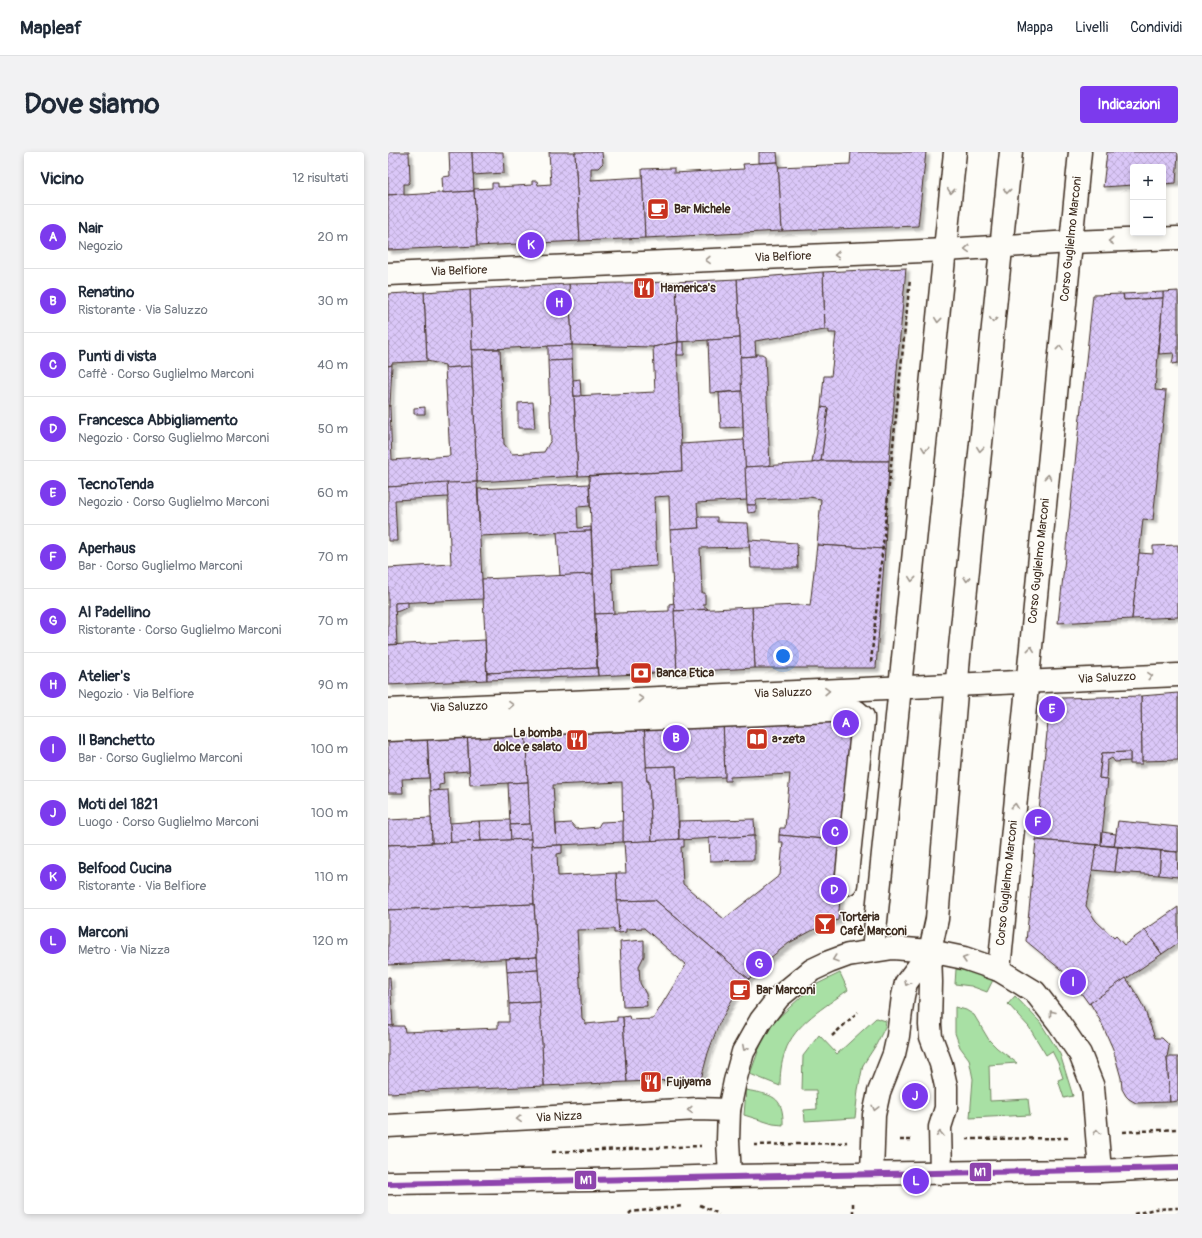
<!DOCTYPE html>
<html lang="it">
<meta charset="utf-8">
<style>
body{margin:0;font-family:Pangolin,sans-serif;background:#f2f2f3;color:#1f2937}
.controls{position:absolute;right:12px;top:12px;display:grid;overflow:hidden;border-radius:4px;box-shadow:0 2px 6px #0003}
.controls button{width:36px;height:36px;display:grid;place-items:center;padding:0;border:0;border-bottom:1px solid #e0e1e3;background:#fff;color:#1f2937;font:20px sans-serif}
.you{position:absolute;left:395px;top:504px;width:14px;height:14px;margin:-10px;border:3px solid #fff;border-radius:50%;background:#1a73e8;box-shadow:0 0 0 6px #1a73e833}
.badge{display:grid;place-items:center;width:26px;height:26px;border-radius:50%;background:#7c3aed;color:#fff;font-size:13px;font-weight:700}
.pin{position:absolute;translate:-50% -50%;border:2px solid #fff;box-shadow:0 1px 4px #0006}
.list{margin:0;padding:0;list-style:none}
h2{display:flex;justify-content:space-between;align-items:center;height:52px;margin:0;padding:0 16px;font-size:17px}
h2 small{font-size:13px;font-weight:400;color:#747a83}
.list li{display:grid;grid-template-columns:26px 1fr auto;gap:12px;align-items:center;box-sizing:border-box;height:64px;padding:0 16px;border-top:1px solid #e0e1e3}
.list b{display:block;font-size:15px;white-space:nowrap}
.list p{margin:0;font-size:13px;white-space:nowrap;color:#747a83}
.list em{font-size:13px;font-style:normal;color:#747a83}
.map{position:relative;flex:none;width:790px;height:1062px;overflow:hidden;border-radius:4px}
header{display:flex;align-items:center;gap:24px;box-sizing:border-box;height:56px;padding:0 20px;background:#fff;border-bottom:1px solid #e0e1e3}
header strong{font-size:19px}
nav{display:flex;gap:22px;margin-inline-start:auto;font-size:14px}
.intro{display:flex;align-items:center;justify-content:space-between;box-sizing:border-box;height:96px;padding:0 24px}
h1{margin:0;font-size:28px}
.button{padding:10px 18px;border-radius:4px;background:#7c3aed;color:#fff;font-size:14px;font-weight:700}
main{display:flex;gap:24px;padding:0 24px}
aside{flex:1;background:#fff;border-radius:4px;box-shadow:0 2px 6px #0003}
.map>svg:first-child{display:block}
.green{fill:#a8e0a4;stroke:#728561}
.building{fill:url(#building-cross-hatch);stroke:#3b2a1e;filter:url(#shadow)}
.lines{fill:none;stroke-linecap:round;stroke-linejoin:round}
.minor-casing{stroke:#3b2a1e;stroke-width:25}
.path{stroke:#3b2a1e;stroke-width:2.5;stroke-dasharray:4 3;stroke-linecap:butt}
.minor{stroke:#fdfcf7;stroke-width:22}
.metro-1-casing{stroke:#fdfcf7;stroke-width:9}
.metro-1{stroke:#8e44ad;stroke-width:6}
.oneway{stroke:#9c938a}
.labels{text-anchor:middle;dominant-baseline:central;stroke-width:3;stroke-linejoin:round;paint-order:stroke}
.poi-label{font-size:12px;font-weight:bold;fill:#3b2a1e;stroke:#fdfcf7;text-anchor:start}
.street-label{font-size:12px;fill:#3b2a1e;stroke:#fdfcf7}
.line-badge{stroke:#fdfcf7;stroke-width:1.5}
.badge-label{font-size:11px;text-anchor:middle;font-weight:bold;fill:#fff}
</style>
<header>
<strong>Mapleaf</strong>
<nav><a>Mappa</a><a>Livelli</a><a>Condividi</a></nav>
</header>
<div class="intro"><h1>Dove siamo</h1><a class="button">Indicazioni</a></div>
<main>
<aside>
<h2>Vicino<small>12 risultati</small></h2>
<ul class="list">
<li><span class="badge">A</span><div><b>Nair</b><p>Negozio</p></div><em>20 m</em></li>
<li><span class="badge">B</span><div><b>Renatino</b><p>Ristorante · Via Saluzzo</p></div><em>30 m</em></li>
<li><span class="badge">C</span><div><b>Punti di vista</b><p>Caffè · Corso Guglielmo Marconi</p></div><em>40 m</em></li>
<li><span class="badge">D</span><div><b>Francesca Abbigliamento</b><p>Negozio · Corso Guglielmo Marconi</p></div><em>50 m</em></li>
<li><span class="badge">E</span><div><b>TecnoTenda</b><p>Negozio · Corso Guglielmo Marconi</p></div><em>60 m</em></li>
<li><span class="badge">F</span><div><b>Aperhaus</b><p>Bar · Corso Guglielmo Marconi</p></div><em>70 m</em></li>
<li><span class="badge">G</span><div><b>Al Padellino</b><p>Ristorante · Corso Guglielmo Marconi</p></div><em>70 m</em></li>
<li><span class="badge">H</span><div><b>Atelier's</b><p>Negozio · Via Belfiore</p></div><em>90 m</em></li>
<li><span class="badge">I</span><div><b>Il Banchetto</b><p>Bar · Corso Guglielmo Marconi</p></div><em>100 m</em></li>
<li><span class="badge">J</span><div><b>Moti del 1821</b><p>Luogo · Corso Guglielmo Marconi</p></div><em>100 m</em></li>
<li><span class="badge">K</span><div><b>Belfood Cucina</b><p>Ristorante · Via Belfiore</p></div><em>110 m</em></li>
<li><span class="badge">L</span><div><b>Marconi</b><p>Metro · Via Nizza</p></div><em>120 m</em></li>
</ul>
</aside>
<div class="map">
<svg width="790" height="1062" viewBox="0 0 790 1062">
<defs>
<pattern id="building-cross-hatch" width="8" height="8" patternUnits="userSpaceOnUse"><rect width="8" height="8" fill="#dac7f8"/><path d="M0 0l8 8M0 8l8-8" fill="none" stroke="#bcabd4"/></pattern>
<filter id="shadow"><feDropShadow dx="3.5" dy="3.5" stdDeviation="1" flood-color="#0004"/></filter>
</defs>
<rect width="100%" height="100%" fill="#fdfcf7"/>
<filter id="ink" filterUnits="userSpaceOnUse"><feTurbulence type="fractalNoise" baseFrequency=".025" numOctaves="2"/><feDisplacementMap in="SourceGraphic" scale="8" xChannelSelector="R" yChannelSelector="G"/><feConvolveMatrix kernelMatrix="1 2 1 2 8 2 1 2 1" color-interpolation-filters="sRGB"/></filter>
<g filter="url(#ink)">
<g class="green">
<path d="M568,817L585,820L605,828L599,840L583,834L567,832Z"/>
<path d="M452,821L460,838C437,855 406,872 397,900C393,911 392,923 392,934L362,922L371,897L379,879L390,866L425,834Z"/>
<path d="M627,844L652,870L672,902L685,944L676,946L670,928L675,926L670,911L664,899L658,903L641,875L620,852Z"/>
<path d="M567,855L578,858L586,863L601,888L609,896L629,911L601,913L602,949L640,947L642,963L582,966L585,927L581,907L572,895L567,881Z"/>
<path d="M488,866L498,869L497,875L488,893L475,913L470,938L467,966L417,969L416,958L429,957L428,938H414L415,904L431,883L449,902Z"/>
<path d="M358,938C383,943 396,943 395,973L385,972L356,963Z"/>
</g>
<g class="building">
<path d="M0,0H21L22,29L20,32H16V42L0,43Z"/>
<path d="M61,0H84L86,39L55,41L54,25L62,24Z"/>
<path d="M84,0H115L116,21L85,23Z"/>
<path d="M161,0H187L192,89L89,94L86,37L104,36V31H110V35L144,33V29H149L150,33L163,32Z"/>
<path d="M187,0H214L215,11L210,16H203V28L255,25L257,86L192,89Z"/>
<path d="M371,0H389L390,10L371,11Z"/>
<path d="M463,0H538L530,74L394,79L390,15L462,12Z"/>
<path d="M719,0H790L788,31L775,32V15H745V33L715,35Z"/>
<path d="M390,10L394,79L257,86L254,17L286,16V21L356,17L355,12Z"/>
<path d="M86,39L89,94L0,98V43L16,42V43Z"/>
<path d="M518,116L501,309H433L440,256L433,255L436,224H443L448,181H441V178H437L435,120Z"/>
<path d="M435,120L437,178L367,189L368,204L352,205V186L349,127Z"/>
<path d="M349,127L352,186L290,190L288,130Z"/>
<path d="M288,130L290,190L265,195L184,193L181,132Z"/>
<path d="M181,132L184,193L84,198L82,137Z"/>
<path d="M82,137L84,198V214L57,216V213L39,209L36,140Z"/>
<path d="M790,139V211L784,212L786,201L771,202L775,140Z"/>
<path d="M36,140L39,209L4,211V213L0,214V142Z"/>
<path d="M775,140V146L736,148L735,142Z"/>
<path d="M735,142L736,148L775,146L767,238L778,239L765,368L755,367L744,467L670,471L705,143Z"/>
<path d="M352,186L354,239L322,241L320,188Z"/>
<path d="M290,190L289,203L294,319L190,324L186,244L267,240L265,195Z"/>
<path d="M290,190H296V203H289Z"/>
<path d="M184,193V208L160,209V194Z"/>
<path d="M112,197L116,292L124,302L156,300L163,288L160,209L184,208L190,324L89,330L84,214V198Z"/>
<path d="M368,202H374L377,204L382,314L357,315L352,205L368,204Z"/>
<path d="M4,213L2,254H0V214Z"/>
<path d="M84,214L89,330L0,335V254H2L4,308L62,304L57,216Z"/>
<path d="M192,227L193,244H186L185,228Z"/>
<path d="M354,239L355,275L333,276L331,241Z"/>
<path d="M145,250L147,276H130V251Z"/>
<path d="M37,255V262H26V256Z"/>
<path d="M433,255L440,256L433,309L424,311Z"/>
<path d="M356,288L359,348L309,351L311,376L282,378L281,344L266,345L269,414L224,417L226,462H207L201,324L294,319L293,292Z"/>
<path d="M433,309H501L497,397L429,393L433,347L421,345L368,348V353H359L357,315L424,311Z"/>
<path d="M89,330L95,447L7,451L9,492L0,493V416L63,412L59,331Z"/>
<path d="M59,331L60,345L7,348L9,389H0V335Z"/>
<path d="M201,332L202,354L189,355L190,376L203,375V379L92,384L90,337Z"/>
<path d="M359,353H368V360L360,361Z"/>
<path d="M310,365H329V370L360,371L362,395L312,396L314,441H317V452H314L320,457L286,459L282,378L311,376Z"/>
<path d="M203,379L205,422L172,424L169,380Z"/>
<path d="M361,388L409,391L410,416H363Z"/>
<path d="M429,393L497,397L488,516H367L364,455L413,453L422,454Z"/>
<path d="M790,393V465L744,467L751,401L765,402V394Z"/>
<path d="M205,422L209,516L99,521L94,427Z"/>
<path d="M20,450V455L11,459L7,460V451Z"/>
<path d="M286,451L289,520L210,524L207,462L281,459V452Z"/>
<path d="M364,455L367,516L289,520L286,459Z"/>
<path d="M97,488L99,528L0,533V493Z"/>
<path d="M209,516L210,524L99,528V521Z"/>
<path d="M790,541V608L754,609L753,544Z"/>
<path d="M753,544L754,612H742V600L714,601L711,626L720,627L713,693L648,688L661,561L668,555L674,546Z"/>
<path d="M470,564L458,689L391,683L392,676H397L402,622L342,625V629H337L335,567Z"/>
<path d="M335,567L337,625L289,627L288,614L258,615L256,570Z"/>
<path d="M256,570L259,629H261L264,689L235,690L234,630L165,633L169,693L143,694L137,576Z"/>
<path d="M137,576L140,630L82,633L79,579Z"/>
<path d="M79,579L81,619L55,621L56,632L51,633V638L42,639L39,581Z"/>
<path d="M39,581L41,626L14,627L15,641H0V583Z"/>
<path d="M742,600V609L727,610L724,606L719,609L718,627L711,626L714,601Z"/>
<path d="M288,614L291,688L264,689L261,629H259L258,615Z"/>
<path d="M140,630L142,672L122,673L120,631Z"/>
<path d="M60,638L63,691H44L42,639Z"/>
<path d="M43,666L44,691L0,693V668Z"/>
<path d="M366,667L367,684L291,688V669Z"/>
<path d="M122,668L123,688L93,689L91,669Z"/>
<path d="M91,669L93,689L63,691L62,671Z"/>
<path d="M235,669V690L169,693L168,672L183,671L188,677L210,675L213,670Z"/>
<path d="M730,669L790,675V700L726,694Z"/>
<path d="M142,672L143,687L123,688L122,673Z"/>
<path d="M714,680L728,682L726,694L713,693Z"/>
<path d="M391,683L458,689L450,768L425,778L401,791L382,806L361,827L267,748L229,749L228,721H238L236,690L296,687V695H293L295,732L336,767L392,723L395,690H391Z"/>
<path d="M366,684V708L322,709L321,686Z"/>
<path d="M143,687L146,752L0,758V693Z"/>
<path d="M648,688L709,693L698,754L708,769L726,786L728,784L736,793L757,778L774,802L701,852L685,830L677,821L638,789Z"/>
<path d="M174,693V701L169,702L170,724L228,721L231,781H226V777L189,778L194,866L198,872L229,869V865H235L239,930L156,934L143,694Z"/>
<path d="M709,693L730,695L727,720L704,718Z"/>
<path d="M730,695L773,699L771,723L727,720Z"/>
<path d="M773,699L789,700L790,725L771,723Z"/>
<path d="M267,748L361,827L344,848L330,874L320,901L313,927L239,930L235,865L241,864L242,868L265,867L298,813L256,776L238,777V780L231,781L229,749Z"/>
<path d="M146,752L149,805L0,813V758Z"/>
<path d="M790,755V791L774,802L757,778Z"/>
<path d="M256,788V804L251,814L252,831L258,842L259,854L235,855L232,790Z"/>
<path d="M149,805L150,818L119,820L118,807Z"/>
<path d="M150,818L152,850L121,852L119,820Z"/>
<path d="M0,825H2L5,874H0Z"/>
<path d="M738,826L749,843L756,856L767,886H774L780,892L781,895L779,905L782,950L748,951L741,947L738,944L734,937L733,926L725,897L713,870L702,851Z"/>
<path d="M152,850L156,934L0,941V874H16L17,880L110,876V870H121V852Z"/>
<path d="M779,905H790V949L782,950Z"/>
</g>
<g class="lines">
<g class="minor-casing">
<g id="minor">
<path d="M0,122L558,98L683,90L790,86"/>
<path d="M0,558L790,523"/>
<path d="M0,578L442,559H468L475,565V569L458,732"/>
<path d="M485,798L567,0"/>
<path d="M611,818L692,0"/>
<path d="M0,974L310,957L341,958"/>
<path d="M553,1021L552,975L558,956V934L553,912L543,885L542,873L543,830L542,799L549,767L571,505L623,0"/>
<path d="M484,1022L486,963L491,940L506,902L510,884L515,844L518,831L542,799"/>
<path d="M342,1024L340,989L341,958L347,929L355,900L373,868L391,845L424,818L441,810L460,803L505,796L542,799L576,806L611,818L647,840L671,871L692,902L705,935L712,1019"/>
<path d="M0,1031L204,1028L342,1024L595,1020L712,1019L790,1015"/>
</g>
</g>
<g class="path">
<path d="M483,510L522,127"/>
<path d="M444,884L470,860"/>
<path d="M735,980L790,977"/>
<path d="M578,987L683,986"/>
<path d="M512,988H525"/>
<path d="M366,993L452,991L459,990"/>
<path d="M164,1000L313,994"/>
<path d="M312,1053L331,1062"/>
<path d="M241,1062L243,1060L295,1054"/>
<path d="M465,1062V1049"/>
<path d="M746,1062L767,1057L790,1056"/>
</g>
<use href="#minor" class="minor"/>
<g class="metro-1-casing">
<path id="metro-1" d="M0,1032L790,1016"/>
</g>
<use href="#metro-1" class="metro-1"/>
</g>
<defs><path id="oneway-chevron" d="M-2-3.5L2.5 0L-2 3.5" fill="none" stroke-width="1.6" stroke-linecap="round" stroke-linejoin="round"/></defs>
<g class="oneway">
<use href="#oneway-chevron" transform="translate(563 39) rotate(96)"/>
<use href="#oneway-chevron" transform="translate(619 39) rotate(96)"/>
<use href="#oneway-chevron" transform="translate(723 89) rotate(178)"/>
<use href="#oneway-chevron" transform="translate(579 97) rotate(176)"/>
<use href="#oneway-chevron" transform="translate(449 103) rotate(178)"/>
<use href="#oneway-chevron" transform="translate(320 108) rotate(178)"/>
<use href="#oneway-chevron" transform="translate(550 168) rotate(96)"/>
<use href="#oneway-chevron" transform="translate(605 168) rotate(96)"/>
<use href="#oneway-chevron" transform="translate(672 196) rotate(-84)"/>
<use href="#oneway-chevron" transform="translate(537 297) rotate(96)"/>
<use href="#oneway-chevron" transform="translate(592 297) rotate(96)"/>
<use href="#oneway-chevron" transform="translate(660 325) rotate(-84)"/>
<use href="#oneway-chevron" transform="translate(524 427) rotate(96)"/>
<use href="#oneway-chevron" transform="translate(579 427) rotate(96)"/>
<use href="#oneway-chevron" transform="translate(643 497) rotate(-84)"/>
<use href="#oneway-chevron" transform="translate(762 524) rotate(-3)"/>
<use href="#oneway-chevron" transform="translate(439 539) rotate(-2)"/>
<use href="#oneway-chevron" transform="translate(253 547) rotate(-2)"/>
<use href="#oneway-chevron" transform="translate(123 553) rotate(-2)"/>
<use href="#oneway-chevron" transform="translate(627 654) rotate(-84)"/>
<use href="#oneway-chevron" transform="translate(447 807) rotate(161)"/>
<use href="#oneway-chevron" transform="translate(577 807) rotate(-164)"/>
<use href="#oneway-chevron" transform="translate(519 831) rotate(116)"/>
<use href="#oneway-chevron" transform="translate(664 861) rotate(-128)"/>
<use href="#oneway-chevron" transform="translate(357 896) rotate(117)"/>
<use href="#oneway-chevron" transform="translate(487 956) rotate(104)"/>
<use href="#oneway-chevron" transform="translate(302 958) rotate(177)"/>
<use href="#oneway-chevron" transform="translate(131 967) rotate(177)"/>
<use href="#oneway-chevron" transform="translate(709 980) rotate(-95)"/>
<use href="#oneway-chevron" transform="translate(552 982) rotate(-93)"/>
</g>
</g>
<defs>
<g id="cafe-square" transform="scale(1.15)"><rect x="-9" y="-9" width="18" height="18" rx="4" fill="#c8321e" stroke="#fdfcf7"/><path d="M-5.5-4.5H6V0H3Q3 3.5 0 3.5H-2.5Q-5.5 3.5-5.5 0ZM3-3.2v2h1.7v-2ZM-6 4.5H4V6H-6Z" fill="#fff"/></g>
<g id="restaurant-square" transform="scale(1.15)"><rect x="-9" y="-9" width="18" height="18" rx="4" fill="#c8321e" stroke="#fdfcf7"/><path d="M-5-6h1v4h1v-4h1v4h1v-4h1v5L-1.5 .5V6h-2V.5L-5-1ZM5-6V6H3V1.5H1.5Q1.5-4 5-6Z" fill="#fff"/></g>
<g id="bank-square" transform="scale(1.15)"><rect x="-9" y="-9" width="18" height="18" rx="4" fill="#c8321e" stroke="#fdfcf7"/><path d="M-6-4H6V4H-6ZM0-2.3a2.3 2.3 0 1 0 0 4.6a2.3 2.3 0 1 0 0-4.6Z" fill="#fff"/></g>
<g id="library-square" transform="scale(1.15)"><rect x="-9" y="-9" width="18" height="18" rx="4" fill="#c8321e" stroke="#fdfcf7"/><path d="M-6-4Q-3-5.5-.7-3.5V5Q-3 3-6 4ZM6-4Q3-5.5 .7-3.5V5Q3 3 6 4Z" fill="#fff"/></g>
<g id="bar-square" transform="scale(1.15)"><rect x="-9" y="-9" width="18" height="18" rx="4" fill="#c8321e" stroke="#fdfcf7"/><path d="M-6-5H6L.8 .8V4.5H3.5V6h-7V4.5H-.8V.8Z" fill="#fff"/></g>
</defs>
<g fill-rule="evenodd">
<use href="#cafe-square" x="270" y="57"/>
<use href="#restaurant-square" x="256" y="136"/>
<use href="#bank-square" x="253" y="521"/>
<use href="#library-square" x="369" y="587"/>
<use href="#restaurant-square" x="189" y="588"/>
<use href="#bar-square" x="437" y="772"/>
<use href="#cafe-square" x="352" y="838"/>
<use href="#restaurant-square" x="263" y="930"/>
</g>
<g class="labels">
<g class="poi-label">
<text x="286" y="57">Bar Michele</text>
<text x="272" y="136">Hamerica's</text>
<text x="268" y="521">Banca Etica</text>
<text x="174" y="581" text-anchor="end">La bomba<tspan x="174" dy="14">dolce e salato</tspan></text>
<text x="384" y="587">a•zeta</text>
<text x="452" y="765">Torteria<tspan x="452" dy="14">Cafè Marconi</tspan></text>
<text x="368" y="838">Bar Marconi</text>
<text x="278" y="930">Fujiyama</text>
</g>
<g class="street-label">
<text transform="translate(683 87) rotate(-84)">Corso Guglielmo Marconi</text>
<text transform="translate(395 105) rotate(-2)">Via Belfiore</text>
<text transform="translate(71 119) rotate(-2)">Via Belfiore</text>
<text transform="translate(651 409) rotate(-84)">Corso Guglielmo Marconi</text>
<text transform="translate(719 526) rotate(-3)">Via Saluzzo</text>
<text transform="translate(395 541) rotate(-2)">Via Saluzzo</text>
<text transform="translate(71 555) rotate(-2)">Via Saluzzo</text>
<text transform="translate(619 731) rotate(-84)">Corso Guglielmo Marconi</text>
<text transform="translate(171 965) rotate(-3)">Via Nizza</text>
</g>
</g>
<g class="line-badge">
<rect x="581" y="1010" width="23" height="20" rx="4" fill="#8e44ad"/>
<rect x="186" y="1018" width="23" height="20" rx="4" fill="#8e44ad"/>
</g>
<g class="badge-label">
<text x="592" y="1024">M1</text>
<text x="198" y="1032">M1</text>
</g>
</svg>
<div class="controls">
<button>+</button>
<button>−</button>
</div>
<div class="you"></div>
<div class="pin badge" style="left:458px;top:571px">A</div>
<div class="pin badge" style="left:288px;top:586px">B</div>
<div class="pin badge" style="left:447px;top:680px">C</div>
<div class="pin badge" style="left:446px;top:738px">D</div>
<div class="pin badge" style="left:664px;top:557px">E</div>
<div class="pin badge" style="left:650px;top:670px">F</div>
<div class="pin badge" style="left:371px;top:812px">G</div>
<div class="pin badge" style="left:171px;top:151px">H</div>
<div class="pin badge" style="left:685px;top:830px">I</div>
<div class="pin badge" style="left:527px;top:944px">J</div>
<div class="pin badge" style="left:143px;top:93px">K</div>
<div class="pin badge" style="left:528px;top:1029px">L</div>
</div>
</main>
